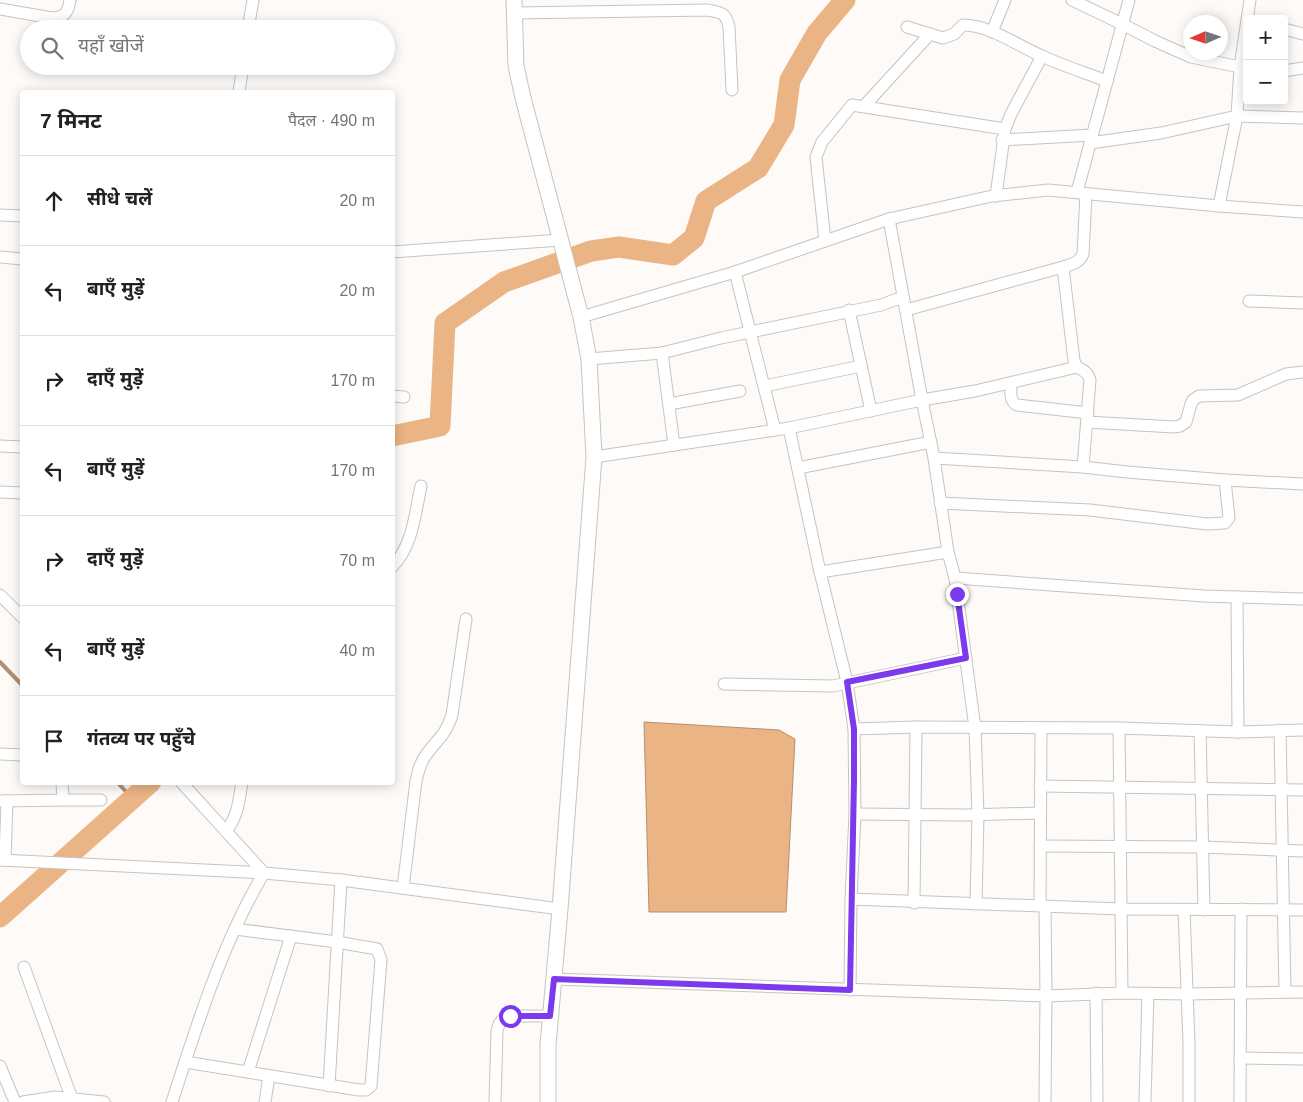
<!DOCTYPE html>
<html lang="hi">
<meta charset="utf-8">
<style>
body{margin:0;font-family:Arial,"Noto Sans Devanagari",sans-serif;background:#f2f2f2;color:#202124}
.controls{position:absolute;right:15px;top:15px;display:grid;overflow:hidden;border-radius:5px;box-shadow:0 2px 12px #0003}
.controls button{width:45px;height:45px;display:grid;place-items:center;padding:0;border:0;border-bottom:1px solid #e0e0e0;background:#fff;color:#202124;font:25px sans-serif}
.compass{position:absolute;left:1183px;top:15px;width:45px;height:45px;border-radius:50%;background:#fff;box-shadow:0 2px 12px #0003;rotate:267deg}
.stop{position:absolute;width:15px;height:15px;margin:-11px;border:4px solid #7c3aed;border-radius:50%;background:#fff}
.stop.end{background:#7c3aed;border-color:#fff;box-shadow:0 1px 5px #0008}
.list{margin:0;padding:0;list-style:none}
h2{display:flex;justify-content:space-between;align-items:center;height:65px;margin:0;padding:0 20px;font-size:21px}
h2 small{font-size:16px;font-weight:400;color:#757577}
.list li{display:grid;grid-template-columns:32px 1fr auto;gap:15px;align-items:center;box-sizing:border-box;height:90px;padding:0 20px;border-top:1px solid #e0e0e0}
.list b{display:block;font-size:19px;white-space:nowrap}
.list em{font-size:16px;font-style:normal;color:#757577}
.icon{flex:none;width:28px;height:28px;fill:none;stroke:currentColor;stroke-width:2;stroke-linecap:round;stroke-linejoin:round}
.map{position:relative;flex:none;width:1303px;height:1102px;overflow:hidden}
.search{position:absolute;background:#fff;box-shadow:0 2px 12px #0003;left:20px;top:20px;width:375px;height:55px;display:flex;align-items:center;gap:12px;box-sizing:border-box;padding:0 18px;border-radius:28px;color:#757577;font-size:19px}
.panel{position:absolute;background:#fff;box-shadow:0 2px 12px #0003;left:20px;top:90px;width:375px;height:695px;border-radius:5px}
.map>svg:first-child{display:block}
.water{fill:#eab484;stroke:#b58f6d}
.lines{fill:none;stroke-linecap:round;stroke-linejoin:round}
.stream{stroke:#b58f6d;stroke-width:4}
.river{stroke:#eab484;stroke-width:21}
.minor-casing{stroke:#c6c4c1;stroke-width:13}
.major-casing{stroke:#c6c4c1;stroke-width:17}
.minor{stroke:#fff;stroke-width:11}
.major{stroke:#fff;stroke-width:15}
.route{stroke:#7c3aed;stroke-width:6}
</style>
<div class="map">
<svg width="1303" height="1102" viewBox="0 0 1303 1102">
<rect width="100%" height="100%" fill="#fdfaf8"/>
<path class="water" d="M644,722L779,730L795,739L786,912H649Z"/>
<g class="lines">
<g class="stream">
<path d="M0,662L22,685"/>
<path d="M117,782L133,799"/>
</g>
<g class="river">
<path d="M392,436L440,426L445,323L504,282L591,251L619,247L673,255L694,238L706,201L758,168L784,125L790,80L817,33L845,0"/>
<path d="M0,917L151,782"/>
</g>
<g class="minor-casing">
<g id="minor">
<path d="M1072,0L1122,24L1155,41L1191,57L1240,67"/>
<path d="M0,9L52,18C65,17 68,13 70,0"/>
<path d="M514,13L707,10C721,13 726,12 729,27L732,90"/>
<path d="M907,27L943,38L954,34L963,25C990,25 1018,46 1042,56C1063,66 1086,73 1107,81"/>
<path d="M248,29L253,0"/>
<path d="M1284,29L1303,34"/>
<path d="M992,32L1005,0"/>
<path d="M1284,71L1303,68"/>
<path d="M239,92L243,66"/>
<path d="M865,105L930,34"/>
<path d="M1002,140L1092,135"/>
<path d="M1090,143L1161,133L1237,116L1303,118"/>
<path d="M1077,192L1129,0"/>
<path d="M996,196L1005,129L1011,114L1042,56"/>
<path d="M1219,206L1237,116L1240,67L1250,0"/>
<path d="M0,215L22,216"/>
<path d="M889,219L922,400L934,458L948,552L955,578L975,728L978,815L976,904"/>
<path d="M825,241L816,157L822,142L852,105L1005,129"/>
<path d="M392,252L561,240"/>
<path d="M0,257L22,259"/>
<path d="M1063,267C1072,264 1079,263 1083,254L1086,194"/>
<path d="M735,272L775,430"/>
<path d="M1249,301L1303,303"/>
<path d="M849,310L871,411"/>
<path d="M906,310L1063,267L1074,361L1077,367C1084,371 1088,372 1090,380L1083,467"/>
<path d="M581,317L735,272L889,219L992,196L1048,190L1219,206L1303,212"/>
<path d="M662,353L674,445"/>
<path d="M589,359L662,353L721,338L881,305L903,297"/>
<path d="M1011,383C1011,391 1009,401 1017,405L1088,413"/>
<path d="M765,386L861,366"/>
<path d="M392,396L404,397"/>
<path d="M669,404L740,391"/>
<path d="M1087,422L1174,427L1180,426L1186,422L1191,404L1193,400L1199,396L1238,395L1286,374L1303,372"/>
<path d="M789,428L820,572L847,682L854,729L855,814L851,899L850,990"/>
<path d="M0,446L22,447"/>
<path d="M594,457L789,428L922,400L975,391L1077,367"/>
<path d="M934,458L1083,467L1127,472L1225,480L1303,484"/>
<path d="M798,468L931,442"/>
<path d="M0,492L22,493"/>
<path d="M940,503L1090,510L1207,524L1225,523L1229,518L1225,480"/>
<path d="M392,567C413,546 415,513 421,486"/>
<path d="M820,572L948,552"/>
<path d="M955,578L1204,596L1303,599"/>
<path d="M0,595L22,617"/>
<path d="M1237,597L1238,732"/>
<path d="M724,684L833,686L966,658"/>
<path d="M1119,728L1122,993"/>
<path d="M854,729L916,727L1119,728L1238,732L1303,730"/>
<path d="M1280,730L1285,992"/>
<path d="M1200,731L1204,910"/>
<path d="M0,754L22,755"/>
<path d="M1040,786L1303,790"/>
<path d="M63,800H101"/>
<path d="M0,801L63,800L62,782"/>
<path d="M855,814L965,815L1040,813"/>
<path d="M226,831C238,817 239,800 242,782"/>
<path d="M1040,846L1203,847L1303,851"/>
<path d="M0,860L264,873L341,880L560,909"/>
<path d="M5,860L7,801"/>
<path d="M403,888L416,781C418,772 420,763 426,755C437,739 445,737 452,715L466,619"/>
<path d="M851,899L1121,909L1303,910"/>
<path d="M914,903L916,727"/>
<path d="M1040,906L1041,728"/>
<path d="M1184,910L1189,1043V1102"/>
<path d="M24,967L72,1099"/>
<path d="M554,979L1046,996L1122,993L1188,994L1303,992"/>
<path d="M1096,993L1097,1102"/>
<path d="M1240,1058L1303,1059"/>
<path d="M185,1062L359,1090H366L371,1086L381,960L377,949L337,942L235,929"/>
<path d="M0,1066L15,1102"/>
<path d="M248,1072L291,936"/>
<path d="M329,1086L341,880"/>
<path d="M23,1102L55,1097L104,1102"/>
<path d="M172,1102C197,1025 222,943 264,873L181,782"/>
<path d="M265,1102L269,1076"/>
<path d="M495,1102L497,1031L499,1024L504,1018L511,1016H550"/>
<path d="M1045,1102L1046,996L1045,906"/>
<path d="M1145,1102L1148,993"/>
<path d="M1240,1102L1241,909"/>
</g>
</g>
<g class="major-casing">
<path id="major" d="M514,0L516,66L523,98L581,317L589,359L594,457L560,909L548,1045V1102"/>
</g>
<use href="#minor" class="minor"/>
<use href="#major" class="major"/>
</g>
<g class="lines">
<path class="route" d="M510,1016H550L554,979L850,990L854,780V729L847,682L966,658L957,594"/>
</g>
</svg>
<div class="controls">
<button>+</button>
<button>−</button>
</div>
<svg class="compass" viewBox="-18 -18 36 36"><path d="M0-13l5 13h-10z" fill="#e53935"/><path d="M0 13l5-13h-10z" fill="#757577"/></svg>
<div class="stop" style="left:510px;top:1016px"></div>
<div class="stop end" style="left:957px;top:594px"></div>
<div class="search"><svg class="icon" aria-label="search" viewBox="0 0 24 24"><circle cx="10" cy="10" r="6"/><path d="M15 15l6 6"/></svg>यहाँ खोजें</div>
<section class="panel">
<h2>7 मिनट<small>पैदल · 490 m</small></h2>
<ul class="list">
<li><svg class="icon" aria-label="ahead" viewBox="0 0 24 24"><path d="M12 20V5M6 11l6-6 6 6"/></svg><div><b>सीधे चलें</b></div><em>20 m</em></li>
<li><svg class="icon" aria-label="left" viewBox="0 0 24 24"><path d="M17 20v-9H6M10 6l-5 5 5 5"/></svg><div><b>बाएँ मुड़ें</b></div><em>20 m</em></li>
<li><svg class="icon" aria-label="right" viewBox="0 0 24 24"><path d="M7 20v-9h11M14 6l5 5-5 5"/></svg><div><b>दाएँ मुड़ें</b></div><em>170 m</em></li>
<li><svg class="icon" aria-label="left" viewBox="0 0 24 24"><path d="M17 20v-9H6M10 6l-5 5 5 5"/></svg><div><b>बाएँ मुड़ें</b></div><em>170 m</em></li>
<li><svg class="icon" aria-label="right" viewBox="0 0 24 24"><path d="M7 20v-9h11M14 6l5 5-5 5"/></svg><div><b>दाएँ मुड़ें</b></div><em>70 m</em></li>
<li><svg class="icon" aria-label="left" viewBox="0 0 24 24"><path d="M17 20v-9H6M10 6l-5 5 5 5"/></svg><div><b>बाएँ मुड़ें</b></div><em>40 m</em></li>
<li><svg class="icon" aria-label="arrive" viewBox="0 0 24 24"><path d="M6 21V4h12l-3 4 3 4H6"/></svg><div><b>गंतव्य पर पहुँचे</b></div></li>
</ul>
</section>
</div>
